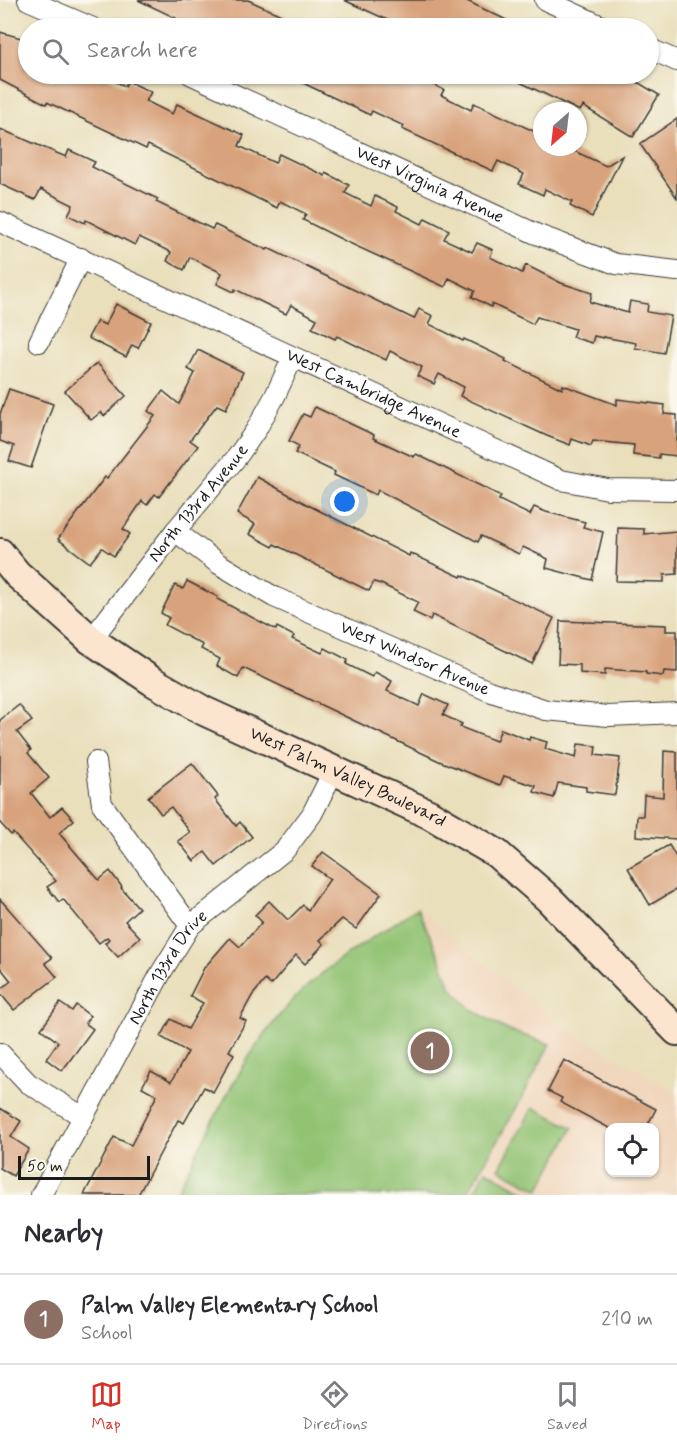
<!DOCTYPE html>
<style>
body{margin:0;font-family:Mynerve,sans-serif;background:#f2f2f3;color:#2b2b33}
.controls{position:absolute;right:18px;bottom:18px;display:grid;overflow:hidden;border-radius:12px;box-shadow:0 2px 4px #0004}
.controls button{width:54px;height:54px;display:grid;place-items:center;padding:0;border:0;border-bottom:2px solid #e1e1e2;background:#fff;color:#2b2b33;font:30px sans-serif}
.compass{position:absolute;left:533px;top:102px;width:54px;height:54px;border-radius:50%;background:#fff;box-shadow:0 2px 4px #0004;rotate:208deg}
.scale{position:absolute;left:18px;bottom:15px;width:132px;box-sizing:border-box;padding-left:6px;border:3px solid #1c1c1c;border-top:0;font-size:16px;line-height:21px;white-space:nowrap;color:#1c1c1c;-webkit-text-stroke:4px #fbf7ec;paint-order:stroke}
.you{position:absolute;left:345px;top:502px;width:21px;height:21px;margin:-15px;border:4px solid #fff;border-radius:50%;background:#1a73e8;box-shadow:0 0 0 9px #1a73e833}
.badge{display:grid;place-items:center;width:39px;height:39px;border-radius:50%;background:#d93025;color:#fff;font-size:20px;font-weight:700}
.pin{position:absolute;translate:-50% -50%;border:3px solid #fff;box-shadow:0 2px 6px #0006}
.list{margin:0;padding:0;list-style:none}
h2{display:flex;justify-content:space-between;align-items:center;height:78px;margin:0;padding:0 24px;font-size:26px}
h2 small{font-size:20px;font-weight:400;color:#7c7c81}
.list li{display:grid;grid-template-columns:39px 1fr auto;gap:18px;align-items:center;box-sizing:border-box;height:90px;padding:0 24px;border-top:2px solid #e1e1e2}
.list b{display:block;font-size:22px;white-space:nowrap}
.list p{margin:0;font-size:20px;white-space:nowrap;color:#7c7c81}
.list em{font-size:20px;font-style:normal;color:#7c7c81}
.icon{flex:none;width:33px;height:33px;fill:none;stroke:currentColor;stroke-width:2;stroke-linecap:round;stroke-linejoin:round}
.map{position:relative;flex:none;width:677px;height:1195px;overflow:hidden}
.search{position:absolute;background:#fff;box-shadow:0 2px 4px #0004;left:18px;right:18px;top:18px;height:66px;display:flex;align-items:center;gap:15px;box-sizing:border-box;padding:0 21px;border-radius:33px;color:#7c7c81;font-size:22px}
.sheet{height:168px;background:#fff}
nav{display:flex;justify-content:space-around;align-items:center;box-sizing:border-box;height:84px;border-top:2px solid #e1e1e2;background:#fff;font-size:16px;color:#7c7c81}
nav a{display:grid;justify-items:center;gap:3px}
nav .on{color:#d93025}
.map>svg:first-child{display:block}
.built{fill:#f0d6bc;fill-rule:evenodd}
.green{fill:#92c373;stroke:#577048;stroke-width:1.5}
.building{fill:#d8a27c}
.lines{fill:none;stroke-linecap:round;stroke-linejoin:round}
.street-casing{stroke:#3b3934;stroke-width:22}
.secondary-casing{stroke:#3b3934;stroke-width:32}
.street{stroke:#fff;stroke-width:20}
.secondary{stroke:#fbe5cf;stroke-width:28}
.labels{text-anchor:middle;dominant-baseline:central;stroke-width:4.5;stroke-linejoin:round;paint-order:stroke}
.street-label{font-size:18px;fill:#1c1c1c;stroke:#fbf7ec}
</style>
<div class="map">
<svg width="677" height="1195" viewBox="0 0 677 1195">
<rect width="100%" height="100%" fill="#fbf7ec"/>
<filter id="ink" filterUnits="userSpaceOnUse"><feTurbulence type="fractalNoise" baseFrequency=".0167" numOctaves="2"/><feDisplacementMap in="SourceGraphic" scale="12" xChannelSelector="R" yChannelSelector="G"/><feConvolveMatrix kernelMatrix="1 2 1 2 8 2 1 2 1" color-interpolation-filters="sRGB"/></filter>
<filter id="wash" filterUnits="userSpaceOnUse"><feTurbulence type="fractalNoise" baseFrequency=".008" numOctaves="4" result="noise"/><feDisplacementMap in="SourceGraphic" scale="24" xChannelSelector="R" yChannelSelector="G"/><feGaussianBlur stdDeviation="1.35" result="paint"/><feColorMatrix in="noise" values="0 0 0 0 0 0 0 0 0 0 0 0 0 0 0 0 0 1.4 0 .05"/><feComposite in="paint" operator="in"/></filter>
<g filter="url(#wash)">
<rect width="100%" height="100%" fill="#e9dfbb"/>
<path class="built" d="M417,908L560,1024L677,1093V1195H175L247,1060L275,1021L303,990L346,957ZM610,1128H654V1172H610Z"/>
<g class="green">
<path d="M417,908L438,953L451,987L471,1009L507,1030L550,1044L521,1100L466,1195H175C212,1125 244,1047 302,991C335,959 379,934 417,908Z"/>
<path d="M533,1107L573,1128L539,1190L499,1169Z"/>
<path d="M486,1170L525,1192L524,1195H472Z"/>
</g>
<g id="blocks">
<g class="building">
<path d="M138,0H248L310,28H180L173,25L176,18Z"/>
<path d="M344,0H465L523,28H405Z"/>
<path d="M0,32L28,40V74H100L125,86L128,81L151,92L146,101L172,114L177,104L244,135L239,146L275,163L279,154L325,176L326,173L349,185L345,193L371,206L375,196L398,207L396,211L422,224L425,218L449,230L444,239L472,252L477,243L493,250L490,257L522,273L526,265L561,283L592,293L590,302L628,313L630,301L648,304L647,312L671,316L664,353L635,348L636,343L603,337V338L594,336L592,343L572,337L575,329L537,317L533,324L492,304L491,307L472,297L475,291L449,278L445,287L345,241L303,220L306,214L280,201L277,208L148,145L146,149L47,102L46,104L0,80Z"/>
<path d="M284,74H404L424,83L426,81L444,90L441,95L471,110L474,103L542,135V147H566L606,166L622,156L592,217L570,206L572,202L545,189L543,195L519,184L524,174L498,161L493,171L402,129L404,126L372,111L370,115Z"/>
<path d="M503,74H624L659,95L633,137L583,106L580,111Z"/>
<path d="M677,119V198L640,144Z"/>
<path d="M0,129L66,157L69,150L95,162L92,167L158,199L156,202L212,229L215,225L267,250L268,248L414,319L419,309L433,316L429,324L463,341L464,339L506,359L505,361L562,389L563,385L617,405V399L665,405L664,414L677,415V456L659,454V458L633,455L634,445L593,441L591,446L572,439L570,445L547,436L460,396L464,387L439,374L434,384L417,376L422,367L390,351L386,360L337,336L335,339L312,328L317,319L291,305L286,314L235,289L234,292L217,284L222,273L190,257L184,270L167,261L171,252L139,237L135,245L86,220L85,223L68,215L73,205L41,189L35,200L0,184Z"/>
<path d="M116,304L151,322L138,348L132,345L126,357L88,338L97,321L105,325Z"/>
<path d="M198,350L243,372L226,409L217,405L190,440L198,446L159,497L155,494L147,505L142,501L123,529L130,534L114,556L102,548L90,563L58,539L105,477L107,478L155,416L148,411L163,391L179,404L195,373L188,369Z"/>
<path d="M97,363L126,396L104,416L101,412L91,420L65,391Z"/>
<path d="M9,389L53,404L31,468L9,461L14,446L0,441V414Z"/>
<path d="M315,407L374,435L373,438L414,457L416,454L501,496L499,500L530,515L534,507L546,512L585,522L583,527L603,532L592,580L546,568L548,559L523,547L519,554L481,536L478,542L378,490L376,495L334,475L335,472L295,453L299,446L289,441L303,414L310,417Z"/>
<path d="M257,477L308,505L409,556L410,553L461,577L462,575L554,618L532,664L432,615L430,620L413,612L418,602L381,584L374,582L369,591L274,544L273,547L249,534L255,524L237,514Z"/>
<path d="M618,528L644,529V534L677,531V574L664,575V582L616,581Z"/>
<path d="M187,581L218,597L217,599L276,630L277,627L294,636L292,639L322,653L325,648L348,660L346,664L372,677L375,672L392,681L387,691L419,706L424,694L448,705L443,715L462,724L460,727L496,741L501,729L529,740L530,737L547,742L545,749L576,758L578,744L596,746L595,755L620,758L615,795L586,791V787L558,783L554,798L534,792L536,786L504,776L500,785L439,761L243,668L238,678L217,666L220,659L201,649L203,645L165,625L169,618L161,613L175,585L183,589Z"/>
<path d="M560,621L666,625V631H677V672L664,671L663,676L646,674V672L605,669V675L580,673V665L558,664Z"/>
<path d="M19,705L32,721L17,732L31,750L28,753L49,778L31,793L50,817L62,807L74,820L59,833L99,880L110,871L122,887L121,888L139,908L125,921L140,937L118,957L105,943L109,939L107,937L99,943L63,899L59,902L47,887L56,881L13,833L11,835L0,823V720Z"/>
<path d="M664,751L677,752V839L636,836L637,816H643L644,795L663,797Z"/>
<path d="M192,763L218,796L215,799L236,826L240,822L252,837L216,866L205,852L194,861L178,841L190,832L171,807L161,814L148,797Z"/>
<path d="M669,845L677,859V889L650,905L628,868Z"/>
<path d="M323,852L381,894L356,929L342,919L320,940L324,944L305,964L296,955L271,985L265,980L252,996L240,1018L246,1021L229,1051L234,1054L213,1092L204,1087L184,1123L178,1120L138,1195H84L114,1137L131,1145L157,1095L142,1087L151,1071L171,1082L188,1052L161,1037L171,1019L188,1029L203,1003L190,996L204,968L230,938L240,947L262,922L255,915L269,901L288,920L303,905L308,910L330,879L312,866Z"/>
<path d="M0,899L52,958L45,963L57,977L14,1010L0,993V990L11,981L0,967Z"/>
<path d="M60,1003L72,1011L76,1005L90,1016L85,1023L93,1029L62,1071L46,1059L58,1042L41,1029Z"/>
<path d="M564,1060L656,1109L646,1128H609L560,1102L562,1098L548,1091Z"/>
<path d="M0,1108L21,1121L11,1137L29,1149L13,1176L0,1168Z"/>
</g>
</g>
</g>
<g filter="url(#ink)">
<use href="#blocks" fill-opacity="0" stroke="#3b3934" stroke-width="1.5"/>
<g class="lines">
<g class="street-casing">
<g id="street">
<path d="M28,0L93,28"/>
<path d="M545,0L606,28"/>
<path d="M648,48L677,61"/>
<path id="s1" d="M190,74L536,234L616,264L677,271"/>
<path id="s2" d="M0,222L561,480L608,489L677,490"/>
<path d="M39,342L81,258"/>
<path id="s3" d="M175,531L219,564L274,597L489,691L546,710L608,716L677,713"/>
<path id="s4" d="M91,640L175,531L237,457L256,430L275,396L293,357"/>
<path d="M96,762L102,804L190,926"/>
<path d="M0,1053L28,1083L83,1117"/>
<path id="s5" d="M41,1195L162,971L190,926L285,850L312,814L334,770"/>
</g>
</g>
<g class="secondary-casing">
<g id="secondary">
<path id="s6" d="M0,553L17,574L91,640L152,681L204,711L429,814L496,853L549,899L677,1031"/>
</g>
</g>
<use href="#street" class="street"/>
<use href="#secondary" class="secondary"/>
</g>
</g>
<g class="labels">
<g class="street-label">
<text stroke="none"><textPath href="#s1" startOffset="264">West Virginia Avenue</textPath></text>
<text stroke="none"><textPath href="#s2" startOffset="411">West Cambridge Avenue</textPath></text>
<text stroke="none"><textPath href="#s4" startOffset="174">North 133rd Avenue</textPath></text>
<text stroke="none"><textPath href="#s3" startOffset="273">West Windsor Avenue</textPath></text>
<text stroke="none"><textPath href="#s6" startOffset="418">West Palm Valley Boulevard</textPath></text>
<text stroke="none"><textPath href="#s5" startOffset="261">North 133rd Drive</textPath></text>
</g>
</g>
</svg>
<div class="controls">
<button><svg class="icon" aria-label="locate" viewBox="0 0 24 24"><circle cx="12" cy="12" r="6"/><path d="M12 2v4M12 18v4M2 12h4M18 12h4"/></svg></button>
</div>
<svg class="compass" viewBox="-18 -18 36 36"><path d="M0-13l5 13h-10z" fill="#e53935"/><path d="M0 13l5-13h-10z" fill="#7c7c81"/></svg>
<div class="scale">50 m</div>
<div class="you"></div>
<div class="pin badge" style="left:430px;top:1051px;background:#8d6e63">1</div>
<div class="search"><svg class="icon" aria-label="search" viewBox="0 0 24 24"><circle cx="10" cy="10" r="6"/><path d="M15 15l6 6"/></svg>Search here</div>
</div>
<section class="sheet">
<h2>Nearby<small></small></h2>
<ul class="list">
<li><span class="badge" style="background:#8d6e63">1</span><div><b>Palm Valley Elementary School</b><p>School</p></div><em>210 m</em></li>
</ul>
</section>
<nav>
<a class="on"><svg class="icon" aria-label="map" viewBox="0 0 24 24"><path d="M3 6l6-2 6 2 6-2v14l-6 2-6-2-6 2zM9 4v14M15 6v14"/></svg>Map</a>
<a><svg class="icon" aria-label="directions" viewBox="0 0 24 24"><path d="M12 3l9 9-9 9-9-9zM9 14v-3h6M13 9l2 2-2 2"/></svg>Directions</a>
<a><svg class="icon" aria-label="saved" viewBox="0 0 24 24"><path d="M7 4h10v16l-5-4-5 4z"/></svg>Saved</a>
</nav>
